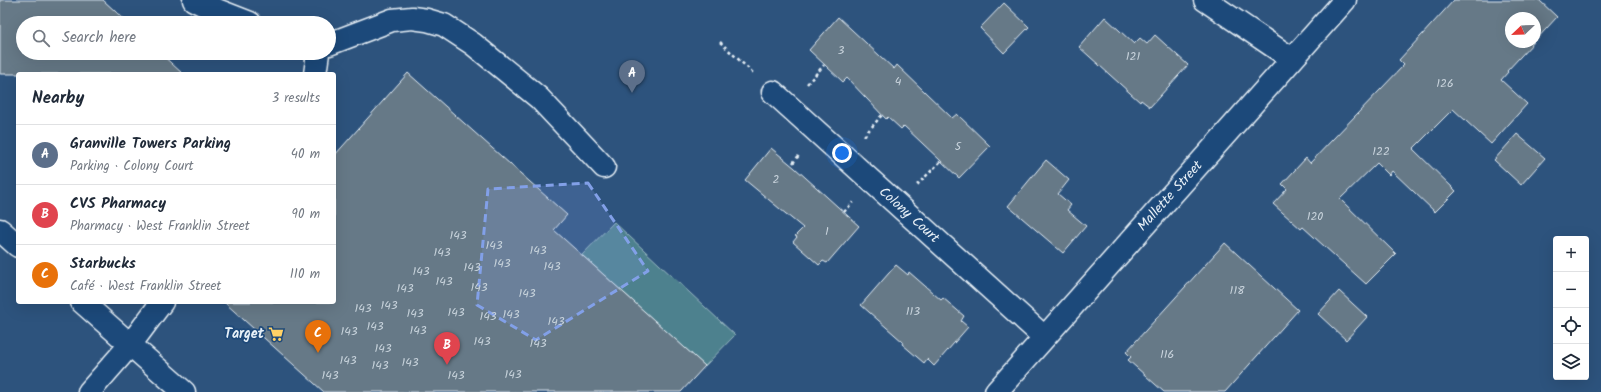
<!DOCTYPE html>
<meta charset="utf-8">
<style>
body{margin:0;font-family:Kalam,sans-serif;background:#f6f6f7;color:#1f2937}
.controls{position:absolute;right:12px;bottom:12px;display:grid;overflow:hidden;border-radius:4px;box-shadow:0 4px 16px #0002}
.controls button{width:36px;height:36px;display:grid;place-items:center;padding:0;border:0;border-bottom:1px solid #e0e1e3;background:#fff;color:#1f2937;font:20px sans-serif}
.compass{position:absolute;left:1505px;top:12px;width:36px;height:36px;border-radius:50%;background:#fff;box-shadow:0 4px 16px #0002;rotate:247deg}
.you{position:absolute;left:842px;top:153px;width:14px;height:14px;margin:-10px;border:3px solid #fff;border-radius:50%;background:#1a73e8;box-shadow:0 0 0 6px #1a73e833}
.badge{display:grid;place-items:center;width:26px;height:26px;border-radius:50%;background:#ea580c;color:#fff;font-size:13px;font-weight:700}
.pin{position:absolute;translate:-50% -33px;filter:drop-shadow(0 1px 2px #0008)}
.pin::after{content:'';position:absolute;top:21px;width:14px;height:12px;background:inherit;clip-path:polygon(0 0,100% 0,50% 100%)}
.list{margin:0;padding:0;list-style:none}
h2{display:flex;justify-content:space-between;align-items:center;height:52px;margin:0;padding:0 16px;font-size:17px}
h2 small{font-size:13px;font-weight:400;color:#747a83}
.list li{display:grid;grid-template-columns:26px 1fr auto;gap:12px;align-items:center;box-sizing:border-box;height:60px;padding:0 16px;border-top:1px solid #e0e1e3}
.list b{display:block;font-size:15px;white-space:nowrap}
.list p{margin:0;font-size:13px;white-space:nowrap;color:#747a83}
.list em{font-size:13px;font-style:normal;color:#747a83}
.icon{flex:none;width:22px;height:22px;fill:none;stroke:currentColor;stroke-width:2;stroke-linecap:round;stroke-linejoin:round}
.map{position:relative;flex:none;width:1601px;height:392px;overflow:hidden}
.search{position:absolute;background:#fff;box-shadow:0 4px 16px #0002;left:16px;top:16px;width:320px;height:44px;display:flex;align-items:center;gap:10px;box-sizing:border-box;padding:0 14px;border-radius:22px;color:#747a83;font-size:15px}
.panel{position:absolute;background:#fff;box-shadow:0 4px 16px #0002;left:16px;top:72px;width:320px;height:232px;border-radius:4px}
.map>svg:first-child{display:block}
.green{fill:#4d818e;stroke:#9ab9c3}
.building{fill:#667987;stroke:#e8f1f8}
.lines{fill:none;stroke-linecap:round;stroke-linejoin:round}
.minor-casing{stroke:#e8f1f8;stroke-width:25}
.major-casing{stroke:#e8f1f8;stroke-width:25}
.path{stroke:#e8f1f8;stroke-width:2.5;stroke-dasharray:3 3;stroke-linecap:butt}
.minor{stroke:#1f4a7a;stroke-width:22}
.major{stroke:#1f4a7a;stroke-width:22}
.marked{fill:#82a0e8;fill-opacity:0.2;stroke:#82a0e8;stroke-width:3;stroke-dasharray:8 5;stroke-linejoin:round}
.labels{text-anchor:middle;dominant-baseline:central;stroke-width:3.5;stroke-linejoin:round;paint-order:stroke}
.number-label{font-size:12px;fill:#c8d3dc}
.street-label{font-size:14px;fill:#e8f1f8;stroke:#1f4a7a}
.poi-label{font-size:14px;font-weight:bold;fill:#e8f1f8;stroke:#1f4a7a;text-anchor:end}
</style>
<div class="map">
<svg width="1601" height="392" viewBox="0 0 1601 392">
<rect width="100%" height="100%" fill="#2d537d"/>
<filter id="ink" filterUnits="userSpaceOnUse"><feTurbulence type="fractalNoise" baseFrequency=".025" numOctaves="2"/><feDisplacementMap in="SourceGraphic" scale="8" xChannelSelector="R" yChannelSelector="G"/><feConvolveMatrix kernelMatrix="1 2 1 2 8 2 1 2 1" color-interpolation-filters="sRGB"/></filter>
<g filter="url(#ink)">
<path class="green" d="M614,222L735,335L705,366L582,255Z"/>
<g class="building">
<path d="M0,0H103L128,23H23V53H160L183,74H0Z"/>
<path d="M1454,0H1539L1557,17L1535,41V18H1511V42H1534L1507,71L1508,72L1501,80L1527,104L1491,144L1453,109L1413,149L1456,191L1435,212L1392,171L1389,175L1377,163L1340,199L1396,254L1366,284L1303,227L1301,229L1273,204L1287,189L1282,184L1306,158L1310,163L1404,65L1399,60Z"/>
<path d="M1004,3L1029,27L1004,53L980,28Z"/>
<path d="M838,17L894,69L897,65L952,118L957,114L990,146L959,178L904,126L901,129L888,117L886,119L847,78L843,82L809,50Z"/>
<path d="M1105,17L1134,44L1140,38L1147,44L1155,35L1188,65L1150,107L1141,100L1140,102L1079,47Z"/>
<path d="M408,73L567,215L554,230L705,366L681,392H324L224,302H334V156Z"/>
<path d="M1517,134L1545,158L1521,185L1494,160Z"/>
<path d="M771,148L795,168L859,226L827,263L823,261L819,265L793,242L797,237L795,236L803,228L745,180Z"/>
<path d="M1046,160L1069,180L1058,194L1071,205L1067,210L1086,226L1063,253L1008,206Z"/>
<path d="M1225,243L1298,310L1225,392H1164L1128,360L1131,357L1126,352Z"/>
<path d="M896,265L908,275L909,272L941,300L943,298L964,316L961,321L968,327L934,366L927,359L924,363L902,344L903,342L861,305Z"/>
<path d="M1339,291L1367,317L1346,340L1318,314Z"/>
</g>
<g class="lines">
<g class="minor-casing">
<g id="minor">
<path d="M194,0L204,5L250,23"/>
<path d="M1205,0L1292,59"/>
<path d="M329,44L392,20L412,18L427,20L444,25L473,44L539,98L604,167"/>
<path d="M315,74L318,53"/>
<path d="M773,92L1044,337"/>
<path d="M89,392L130,345L162,302"/>
<path d="M996,392L1345,0"/>
</g>
</g>
<g class="major-casing">
<g id="major">
<path d="M0,230L18,246"/>
<path d="M82,302L184,392"/>
</g>
</g>
<g class="path">
<path d="M720,42L753,73"/>
<path d="M807,84L824,65"/>
<path d="M864,136L882,115"/>
<path d="M793,163L800,154"/>
<path d="M917,185L941,161"/>
<path d="M844,212L853,202"/>
</g>
<use href="#minor" class="minor"/>
<use href="#major" class="major"/>
</g>
</g>
<path class="marked" d="M588,183L648,271L536,340L477,305L488,189Z"/>
<defs>
<g id="supermarket-bare" transform="scale(1.2)"><path d="M-6-5.5h2.5l.6 2H6L4.5 2H-2.5L-4.4-4H-6ZM-1.5 3.2a1.3 1.3 0 1 0 .1 0ZM3 3.2a1.3 1.3 0 1 0 .1 0Z" fill="#ffd166" stroke="#1f4a7a" stroke-width="2.5" paint-order="stroke"/></g>
</defs>
<g fill-rule="evenodd">
<use href="#supermarket-bare" x="276" y="334"/>
</g>
<g class="labels">
<g class="number-label">
<text x="841" y="50">3</text>
<text x="1133" y="56">121</text>
<text x="898" y="81">4</text>
<text x="1445" y="83">126</text>
<text x="958" y="146">5</text>
<text x="1381" y="151">122</text>
<text x="776" y="179">2</text>
<text x="1315" y="216">120</text>
<text x="827" y="231">1</text>
<text x="458" y="235">143</text>
<text x="494" y="245">143</text>
<text x="538" y="250">143</text>
<text x="442" y="252">143</text>
<text x="502" y="263">143</text>
<text x="552" y="266">143</text>
<text x="472" y="267">143</text>
<text x="421" y="271">143</text>
<text x="444" y="281">143</text>
<text x="479" y="287">143</text>
<text x="405" y="288">143</text>
<text x="1237" y="290">118</text>
<text x="527" y="293">143</text>
<text x="389" y="305">143</text>
<text x="363" y="308">143</text>
<text x="913" y="311">113</text>
<text x="456" y="312">143</text>
<text x="415" y="313">143</text>
<text x="511" y="314">143</text>
<text x="488" y="316">143</text>
<text x="556" y="321">143</text>
<text x="375" y="326">143</text>
<text x="418" y="330">143</text>
<text x="349" y="331">143</text>
<text x="482" y="341">143</text>
<text x="538" y="343">143</text>
<text x="383" y="348">143</text>
<text x="1167" y="354">116</text>
<text x="348" y="360">143</text>
<text x="410" y="362">143</text>
<text x="380" y="365">143</text>
<text x="513" y="374">143</text>
<text x="330" y="375">143</text>
<text x="456" y="375">143</text>
</g>
<g class="street-label">
<text transform="translate(1170 196) rotate(-48)">Mallette Street</text>
<text transform="translate(909 215) rotate(42)">Colony Court</text>
</g>
<g class="poi-label">
<text x="264" y="334">Target</text>
</g>
</g>
</svg>
<div class="controls">
<button>+</button>
<button>−</button>
<button><svg class="icon" aria-label="locate" viewBox="0 0 24 24"><circle cx="12" cy="12" r="6"/><path d="M12 2v4M12 18v4M2 12h4M18 12h4"/></svg></button>
<button><svg class="icon" aria-label="layers" viewBox="0 0 24 24"><path d="M12 4l9 5-9 5-9-5zM3 14l9 5 9-5"/></svg></button>
</div>
<svg class="compass" viewBox="-18 -18 36 36"><path d="M0-13l5 13h-10z" fill="#e53935"/><path d="M0 13l5-13h-10z" fill="#747a83"/></svg>
<div class="you"></div>
<div class="pin badge" style="left:632px;top:93px;background:#5c6f8a">A</div>
<div class="pin badge" style="left:447px;top:365px;background:#e0444e">B</div>
<div class="pin badge" style="left:318px;top:353px;background:#e8710a">C</div>
<div class="search"><svg class="icon" aria-label="search" viewBox="0 0 24 24"><circle cx="10" cy="10" r="6"/><path d="M15 15l6 6"/></svg>Search here</div>
<section class="panel">
<h2>Nearby<small>3 results</small></h2>
<ul class="list">
<li><span class="badge" style="background:#5c6f8a">A</span><div><b>Granville Towers Parking</b><p>Parking · Colony Court</p></div><em>40 m</em></li>
<li><span class="badge" style="background:#e0444e">B</span><div><b>CVS Pharmacy</b><p>Pharmacy · West Franklin Street</p></div><em>90 m</em></li>
<li><span class="badge" style="background:#e8710a">C</span><div><b>Starbucks</b><p>Café · West Franklin Street</p></div><em>110 m</em></li>
</ul>
</section>
</div>
